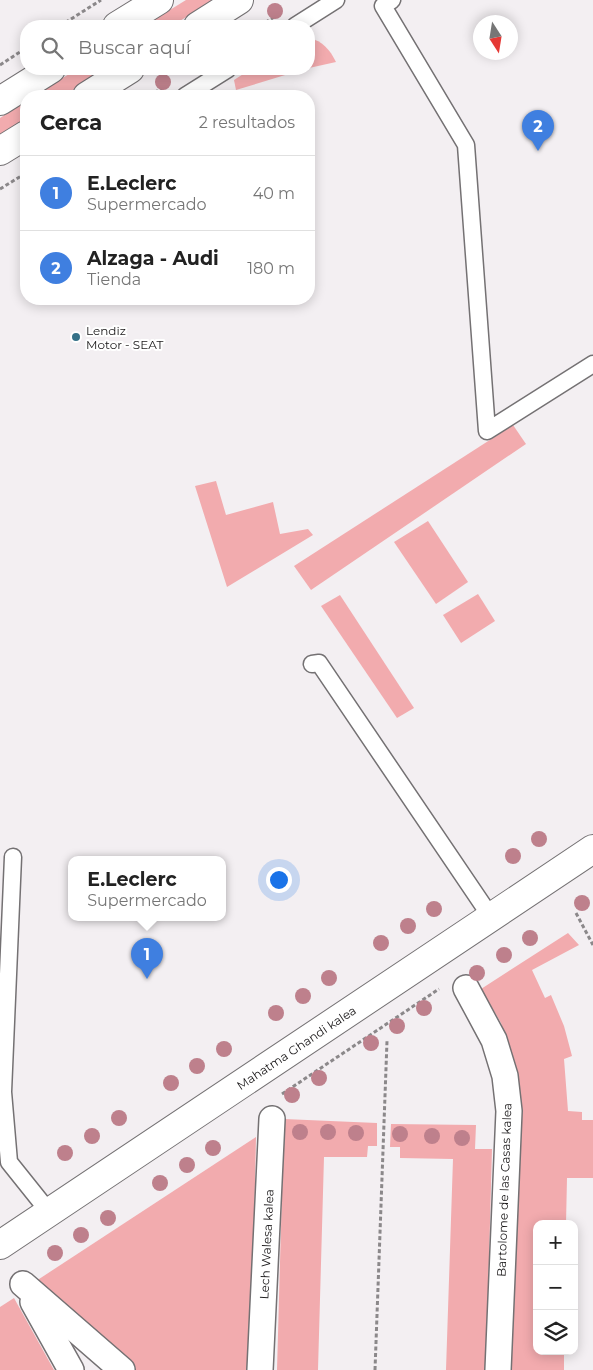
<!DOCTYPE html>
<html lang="es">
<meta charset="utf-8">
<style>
body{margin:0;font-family:Montserrat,sans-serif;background:#f6f6f6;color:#222}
.controls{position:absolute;right:15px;bottom:15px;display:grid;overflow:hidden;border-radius:10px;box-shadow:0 2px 12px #0003}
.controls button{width:45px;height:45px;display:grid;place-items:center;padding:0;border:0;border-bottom:1px solid #e0e0e0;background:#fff;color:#222;font:25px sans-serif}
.compass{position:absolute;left:473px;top:15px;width:45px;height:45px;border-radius:50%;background:#fff;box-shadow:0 2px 12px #0003;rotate:168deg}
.you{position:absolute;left:278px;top:879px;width:18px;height:18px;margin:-12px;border:4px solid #fff;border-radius:50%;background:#1a73e8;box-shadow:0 0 0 8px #1a73e833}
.badge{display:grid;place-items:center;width:32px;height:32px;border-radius:50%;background:#0f766e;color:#fff;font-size:16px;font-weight:700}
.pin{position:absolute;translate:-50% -41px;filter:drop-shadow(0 1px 2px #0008)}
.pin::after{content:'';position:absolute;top:26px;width:18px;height:15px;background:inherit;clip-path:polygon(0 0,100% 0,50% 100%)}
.popup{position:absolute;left:68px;top:856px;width:158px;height:65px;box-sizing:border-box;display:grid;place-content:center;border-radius:10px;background:#fff;filter:drop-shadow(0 1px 4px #0005);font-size:16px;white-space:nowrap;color:#767676}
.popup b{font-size:19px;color:#222}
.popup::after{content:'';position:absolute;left:50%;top:100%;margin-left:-10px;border:10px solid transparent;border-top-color:#fff}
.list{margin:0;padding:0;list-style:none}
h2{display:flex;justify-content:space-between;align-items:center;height:65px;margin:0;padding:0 20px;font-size:21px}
h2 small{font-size:16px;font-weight:400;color:#767676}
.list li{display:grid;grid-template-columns:32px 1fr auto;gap:15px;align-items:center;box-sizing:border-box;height:75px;padding:0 20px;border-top:1px solid #e0e0e0}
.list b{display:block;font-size:19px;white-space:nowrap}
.list p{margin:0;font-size:16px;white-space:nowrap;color:#767676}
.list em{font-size:16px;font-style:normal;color:#767676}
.icon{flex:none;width:28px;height:28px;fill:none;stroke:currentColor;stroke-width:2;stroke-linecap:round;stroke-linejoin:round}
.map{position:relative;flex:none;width:593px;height:1370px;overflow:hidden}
.search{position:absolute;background:#fff;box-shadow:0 2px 12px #0003;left:20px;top:20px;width:295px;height:55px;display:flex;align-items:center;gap:12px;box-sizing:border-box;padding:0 18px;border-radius:20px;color:#767676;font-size:19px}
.panel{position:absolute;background:#fff;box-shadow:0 2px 12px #0003;left:20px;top:90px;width:295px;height:215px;border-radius:20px}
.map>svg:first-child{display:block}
.green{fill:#f2abae}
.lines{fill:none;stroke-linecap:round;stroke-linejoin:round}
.service-casing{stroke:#747173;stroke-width:19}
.pedestrian-casing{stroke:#747173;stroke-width:28}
.secondary-casing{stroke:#747173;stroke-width:30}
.primary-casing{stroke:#747173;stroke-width:30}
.path{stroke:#8b888a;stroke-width:3;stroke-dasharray:4 2.5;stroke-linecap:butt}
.service{stroke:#fff;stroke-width:16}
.pedestrian{stroke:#fff;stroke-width:25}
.secondary{stroke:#fff;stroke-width:28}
.primary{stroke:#fff;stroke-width:28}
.tree{fill:#be808c}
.poi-dot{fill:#357188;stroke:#fff;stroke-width:2}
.labels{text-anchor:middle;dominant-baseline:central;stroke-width:4;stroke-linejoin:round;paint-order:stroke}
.poi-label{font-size:12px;fill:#191718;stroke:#fff;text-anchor:start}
.street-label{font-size:12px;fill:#191718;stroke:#fff}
</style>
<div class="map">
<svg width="593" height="1370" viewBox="0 0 593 1370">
<rect width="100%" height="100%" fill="#f3eff2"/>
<g class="green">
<path d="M186,0H213L172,26H144Z"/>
<path d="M309,38C323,41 330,50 336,62L309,68Z"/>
<path d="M77,69H106L63,96H34Z"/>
<path d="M251,69H293L295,72L236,90L234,80Z"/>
<path d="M26,101V120L0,137V118Z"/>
<path d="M513,425L526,444L311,590L294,566Z"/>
<path d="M216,481L226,515L273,502L280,534L308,529L313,535L227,587L195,486Z"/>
<path d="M428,521L468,582L436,604L394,542Z"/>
<path d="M478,594L495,621L461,643L443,615Z"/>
<path d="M340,595L414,708L397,718L321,606Z"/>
<path d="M568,933L579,945L532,970L545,998L551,995L564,1026L572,1056L564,1059L568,1111L582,1112V1120H593V1178H567L566,1224H537V1351H564V1370H511L520,1137L515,1070L501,1023L481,989Z"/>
<path d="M284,1119L377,1123V1146H368L367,1157H324L318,1370H277Z"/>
<path d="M391,1124L476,1125L475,1149H492L486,1370H446L453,1159L400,1158V1147H390Z"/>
<path d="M256,1137L251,1370H134L36,1281Z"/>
<path d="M14,1298L54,1370H0V1307Z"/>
</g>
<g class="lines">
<g class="service-casing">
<g id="service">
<path d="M392,0L383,6L466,145L487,431L593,364"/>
<path d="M295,26L336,0"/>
<path d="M185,96L228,69"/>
<path d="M312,664L319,663L491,917"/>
<path d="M13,857L3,1092L9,1162L49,1212"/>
</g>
</g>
<g class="pedestrian-casing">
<g id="pedestrian">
<path d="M466,988L494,1040L505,1076L509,1111L498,1370"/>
<path d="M23,1284L122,1370"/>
<path d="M33,1302L71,1370"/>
<path id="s1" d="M260,1370L272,1119"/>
</g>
</g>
<g class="secondary-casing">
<g id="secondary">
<path id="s2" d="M0,1245L593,849"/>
</g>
</g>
<g class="primary-casing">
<g id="primary">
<path d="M117,26L159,0"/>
<path d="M198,26L239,0"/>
<path d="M87,96L130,69"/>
<path d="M0,101L51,69"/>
<path d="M0,151L26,135"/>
</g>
</g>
<g class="path">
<path d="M60,26L101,0"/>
<path d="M260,26L274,17"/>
<path d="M0,65L26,48"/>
<path d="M149,96L164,87"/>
<path d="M0,189L26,173"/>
<path d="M576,913L593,945"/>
<path d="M282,1094L439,989"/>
<path d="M375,1370L387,1041"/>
</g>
<use href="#service" class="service"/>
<use href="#pedestrian" class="pedestrian"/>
<use href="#secondary" class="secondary"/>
<use href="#primary" class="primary"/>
</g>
<g class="tree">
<circle cx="275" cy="11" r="8"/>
<circle cx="163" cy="82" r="8"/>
<circle cx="539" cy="839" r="8"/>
<circle cx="513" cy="856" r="8"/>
<circle cx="582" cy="903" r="8"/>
<circle cx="434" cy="909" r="8"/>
<circle cx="408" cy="926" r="8"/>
<circle cx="530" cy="938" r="8"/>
<circle cx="381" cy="943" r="8"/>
<circle cx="504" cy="955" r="8"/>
<circle cx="477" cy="973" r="8"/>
<circle cx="329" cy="978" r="8"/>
<circle cx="303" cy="996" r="8"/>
<circle cx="424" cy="1008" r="8"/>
<circle cx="276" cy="1013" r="8"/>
<circle cx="397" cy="1026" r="8"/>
<circle cx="371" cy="1043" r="8"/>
<circle cx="224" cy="1049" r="8"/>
<circle cx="197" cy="1066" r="8"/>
<circle cx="319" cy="1078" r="8"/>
<circle cx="171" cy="1083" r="8"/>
<circle cx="292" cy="1095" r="8"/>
<circle cx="119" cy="1118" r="8"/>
<circle cx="300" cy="1132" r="8"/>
<circle cx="328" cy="1132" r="8"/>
<circle cx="356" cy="1133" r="8"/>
<circle cx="400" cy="1134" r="8"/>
<circle cx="92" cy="1136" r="8"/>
<circle cx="432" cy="1136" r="8"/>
<circle cx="462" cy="1138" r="8"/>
<circle cx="213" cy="1148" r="8"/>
<circle cx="65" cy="1153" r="8"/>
<circle cx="187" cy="1165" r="8"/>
<circle cx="160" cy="1183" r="8"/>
<circle cx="108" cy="1218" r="8"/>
<circle cx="81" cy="1235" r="8"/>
<circle cx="55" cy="1253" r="8"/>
</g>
<circle class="poi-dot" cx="76" cy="337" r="5"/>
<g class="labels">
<g class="poi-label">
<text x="86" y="330">Lendiz<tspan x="86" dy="14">Motor - SEAT</tspan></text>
</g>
<g class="street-label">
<text stroke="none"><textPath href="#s2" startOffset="356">Mahatma Ghandi kalea</textPath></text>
<text transform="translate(504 1190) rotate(-88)">Bartolome de las Casas kalea</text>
<text stroke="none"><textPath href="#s1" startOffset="126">Lech Walesa kalea</textPath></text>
</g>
</g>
</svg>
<div class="controls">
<button>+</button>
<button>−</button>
<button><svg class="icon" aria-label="layers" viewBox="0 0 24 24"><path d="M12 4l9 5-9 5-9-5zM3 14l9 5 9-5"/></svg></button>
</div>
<svg class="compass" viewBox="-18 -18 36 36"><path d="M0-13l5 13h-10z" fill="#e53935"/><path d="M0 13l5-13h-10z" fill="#767676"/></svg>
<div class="you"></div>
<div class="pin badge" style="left:147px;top:979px;background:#3f7fe0">1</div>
<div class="popup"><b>E.Leclerc</b>Supermercado</div>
<div class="pin badge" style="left:538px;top:151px;background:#3f7fe0">2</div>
<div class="search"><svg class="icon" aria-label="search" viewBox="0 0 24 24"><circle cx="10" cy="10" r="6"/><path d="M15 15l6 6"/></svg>Buscar aquí</div>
<section class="panel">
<h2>Cerca<small>2 resultados</small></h2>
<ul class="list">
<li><span class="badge" style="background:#3f7fe0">1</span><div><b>E.Leclerc</b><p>Supermercado</p></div><em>40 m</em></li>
<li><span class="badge" style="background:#3f7fe0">2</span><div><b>Alzaga - Audi</b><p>Tienda</p></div><em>180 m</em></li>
</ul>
</section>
</div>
